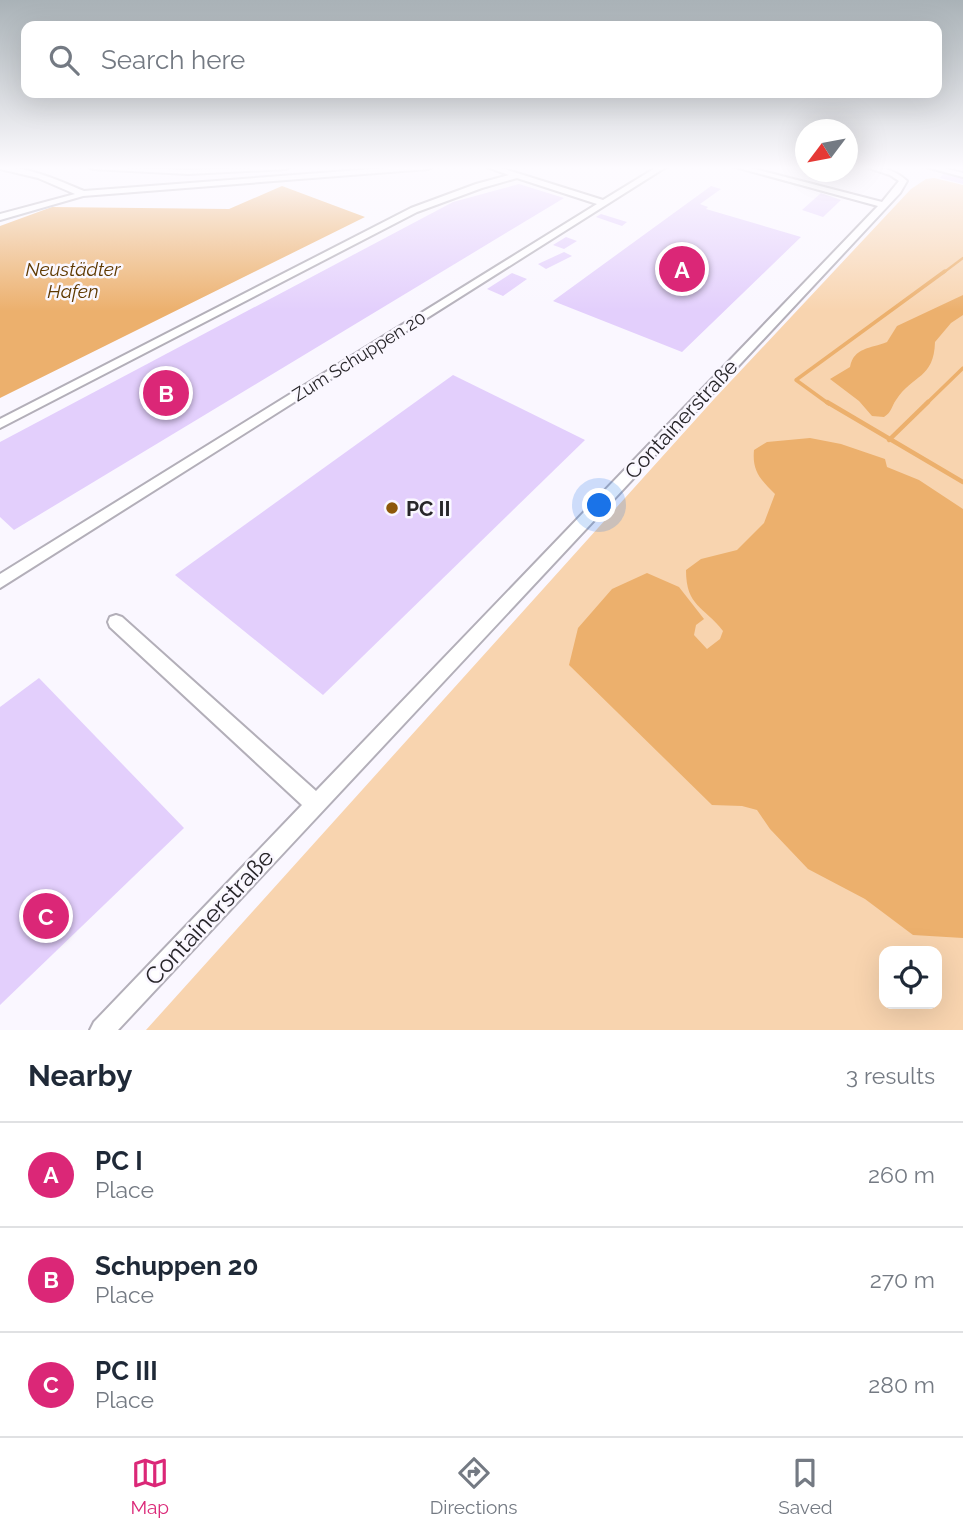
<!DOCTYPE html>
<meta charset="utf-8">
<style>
body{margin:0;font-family:Raleway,sans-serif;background:#f2f2f3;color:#1f2937}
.controls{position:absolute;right:21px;bottom:21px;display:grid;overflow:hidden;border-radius:14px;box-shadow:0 7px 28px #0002}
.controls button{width:63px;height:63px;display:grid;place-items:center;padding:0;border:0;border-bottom:2px solid #e0e1e3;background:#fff;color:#1f2937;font:35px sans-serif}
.compass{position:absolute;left:795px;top:119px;width:63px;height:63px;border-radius:50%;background:#fff;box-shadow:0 7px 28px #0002;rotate:238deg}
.you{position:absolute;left:600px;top:506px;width:24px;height:24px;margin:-18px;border:5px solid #fff;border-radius:50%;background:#1a73e8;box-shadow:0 0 0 10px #1a73e833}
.badge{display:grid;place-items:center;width:46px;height:46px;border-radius:50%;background:#db2777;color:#fff;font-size:23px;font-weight:700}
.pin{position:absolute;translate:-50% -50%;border:4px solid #fff;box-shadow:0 2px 7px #0006}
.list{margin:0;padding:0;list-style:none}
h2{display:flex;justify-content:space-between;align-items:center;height:91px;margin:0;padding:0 28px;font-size:30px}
h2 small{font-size:23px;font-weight:400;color:#747a83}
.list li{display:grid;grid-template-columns:46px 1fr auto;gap:21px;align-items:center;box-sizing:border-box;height:105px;padding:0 28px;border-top:2px solid #e0e1e3}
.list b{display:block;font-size:26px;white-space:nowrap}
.list p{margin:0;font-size:23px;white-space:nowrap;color:#747a83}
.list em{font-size:23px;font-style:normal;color:#747a83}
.icon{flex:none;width:38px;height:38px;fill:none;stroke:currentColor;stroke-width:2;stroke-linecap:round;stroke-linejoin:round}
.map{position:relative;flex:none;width:963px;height:1030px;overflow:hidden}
.search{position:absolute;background:#fff;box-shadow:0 7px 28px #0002;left:21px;right:21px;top:21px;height:77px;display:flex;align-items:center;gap:18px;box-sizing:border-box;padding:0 24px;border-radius:14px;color:#747a83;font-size:26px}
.sheet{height:406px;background:#fff}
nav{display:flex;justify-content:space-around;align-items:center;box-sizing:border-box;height:98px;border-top:2px solid #e0e1e3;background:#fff;font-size:19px;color:#747a83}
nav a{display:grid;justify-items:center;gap:4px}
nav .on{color:#db2777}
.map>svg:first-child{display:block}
.green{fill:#f8d4af;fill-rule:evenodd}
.water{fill:#ecb06d}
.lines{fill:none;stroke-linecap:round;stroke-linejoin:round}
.stream-far2{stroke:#ecb06d;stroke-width:2.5}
.stream-far1{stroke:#ecb06d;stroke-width:3.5}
.stream{stroke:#ecb06d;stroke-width:4.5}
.building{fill:#e3cffc}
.minor-casing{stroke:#b3afb9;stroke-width:4}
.minor{fill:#fff;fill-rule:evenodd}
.poi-dot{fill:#8d580a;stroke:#faf7ff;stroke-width:2.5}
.labels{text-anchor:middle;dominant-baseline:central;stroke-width:5;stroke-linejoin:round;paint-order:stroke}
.far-street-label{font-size:18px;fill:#28262a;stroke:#faf7ff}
.far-water-label{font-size:19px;font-style:italic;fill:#5f3901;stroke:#faf7ff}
.street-label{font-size:21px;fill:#28262a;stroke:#faf7ff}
.poi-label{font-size:21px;font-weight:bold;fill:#28262a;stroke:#faf7ff;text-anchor:start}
.near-street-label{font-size:24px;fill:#28262a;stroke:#faf7ff}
</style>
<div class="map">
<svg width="963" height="1030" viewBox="0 0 963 1030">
<rect width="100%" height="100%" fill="#faf7ff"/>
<path class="green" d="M934,178L963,185V1030H146L715,398L911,189L926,179ZM884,951H937V1004H884Z"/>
<g class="water">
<path d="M282,186L365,217L0,398V226L52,207L229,209Z"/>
<path d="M963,295V315L951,323L935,342C934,379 913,374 896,400C891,407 892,412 884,417L872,416L859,401L830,379L850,367C854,347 870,349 887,342L897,326Z"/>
<path d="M810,438L841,444L885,459L887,467L919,480L963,509V938L913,935L865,899L808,869L770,829L757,810L742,806L712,805L569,665L578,628L612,589L647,573L679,587L704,619L696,625L694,635L707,649L720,639L723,631C704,606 686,607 686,570L701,559L737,550L764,523L775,494C760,479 752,471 754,450L767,442Z"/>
</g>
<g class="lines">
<path class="stream-far2" d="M943,273L963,258"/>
<g class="stream-far1">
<path d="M829,404L796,380L945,271"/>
<path d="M926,404L963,368"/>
</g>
<g class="stream">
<path d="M827,402L963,482"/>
<path d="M889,440L928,402"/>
</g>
</g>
<g class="building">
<path d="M944,173L963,178V184L940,178Z"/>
<path d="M519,184L564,198L14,530L0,517V442L453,202Z"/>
<path d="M711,186L721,189L700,204L708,207L706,209L801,237L682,352L553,301Z"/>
<path d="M821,193L841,200L823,217L802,210Z"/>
<path d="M601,214L627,222L622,226L596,217Z"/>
<path d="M566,237L577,241L564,249L553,245Z"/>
<path d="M564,252L572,256L546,269L538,264Z"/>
<path d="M512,273L527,279L503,296L487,289Z"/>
<path d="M453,375L585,440L323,695L175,575Z"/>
<path d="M39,678L184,828L0,1005V707Z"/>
</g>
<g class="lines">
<g class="minor-casing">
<g id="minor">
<path d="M0,167C30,167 57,180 84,191L400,167H432L428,169L83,196L0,220V214L75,194L38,178L0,169Z"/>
<path d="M89,167L188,170L290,167L286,169L188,174L93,169Z"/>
<path d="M487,167H498L603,200L657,167H666L0,588V574L597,204L517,178L482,188L417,212L0,428V419L411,208L476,184L509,175Z"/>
<path d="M735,167H747L882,202L899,181L890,175L866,167C883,167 895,170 907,181L900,193L118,1030H90L94,1022L302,805L110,627L108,622L110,617L116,615L122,617L316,791L878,206Z"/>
<path d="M926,167H939L963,173V177Z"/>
</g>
</g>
<use href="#minor" class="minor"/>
</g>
<linearGradient id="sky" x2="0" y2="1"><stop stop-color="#a9b2b7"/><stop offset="0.54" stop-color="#fdfbff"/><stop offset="1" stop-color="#fdfbff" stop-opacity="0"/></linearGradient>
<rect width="963" height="311" fill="url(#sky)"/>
<circle class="poi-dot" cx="392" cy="508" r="7"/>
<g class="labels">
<g class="far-street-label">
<text transform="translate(359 356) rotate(-32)">Zum Schuppen 20</text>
</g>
<g class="far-water-label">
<text x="73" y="269">Neustädter<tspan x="73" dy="22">Hafen</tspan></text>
</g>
<g class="street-label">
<text transform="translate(681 419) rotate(-47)">Containerstraße</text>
</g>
<g class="poi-label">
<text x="406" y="508">PC II</text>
</g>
<g class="near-street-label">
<text transform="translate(209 917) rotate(-47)">Containerstraße</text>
</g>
</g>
</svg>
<div class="controls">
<button><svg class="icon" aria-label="locate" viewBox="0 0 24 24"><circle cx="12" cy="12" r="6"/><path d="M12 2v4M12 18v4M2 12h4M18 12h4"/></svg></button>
</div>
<svg class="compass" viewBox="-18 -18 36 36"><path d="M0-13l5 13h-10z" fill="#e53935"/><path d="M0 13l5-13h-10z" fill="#747a83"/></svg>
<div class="you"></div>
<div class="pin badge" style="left:682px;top:269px">A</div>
<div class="pin badge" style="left:166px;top:393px">B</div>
<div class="pin badge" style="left:46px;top:916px">C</div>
<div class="search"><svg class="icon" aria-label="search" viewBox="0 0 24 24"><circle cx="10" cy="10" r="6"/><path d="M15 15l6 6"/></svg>Search here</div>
</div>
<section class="sheet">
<h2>Nearby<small>3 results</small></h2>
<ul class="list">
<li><span class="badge">A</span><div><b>PC I</b><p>Place</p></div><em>260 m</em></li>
<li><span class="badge">B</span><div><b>Schuppen 20</b><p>Place</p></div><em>270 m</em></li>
<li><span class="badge">C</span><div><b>PC III</b><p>Place</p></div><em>280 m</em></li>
</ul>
</section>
<nav>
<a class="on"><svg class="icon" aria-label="map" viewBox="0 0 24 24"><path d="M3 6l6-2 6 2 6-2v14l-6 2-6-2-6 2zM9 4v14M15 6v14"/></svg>Map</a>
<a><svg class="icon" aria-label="directions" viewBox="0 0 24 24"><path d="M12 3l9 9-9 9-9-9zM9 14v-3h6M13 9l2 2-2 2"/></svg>Directions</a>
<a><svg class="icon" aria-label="saved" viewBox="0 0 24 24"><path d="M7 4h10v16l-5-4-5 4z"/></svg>Saved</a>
</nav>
